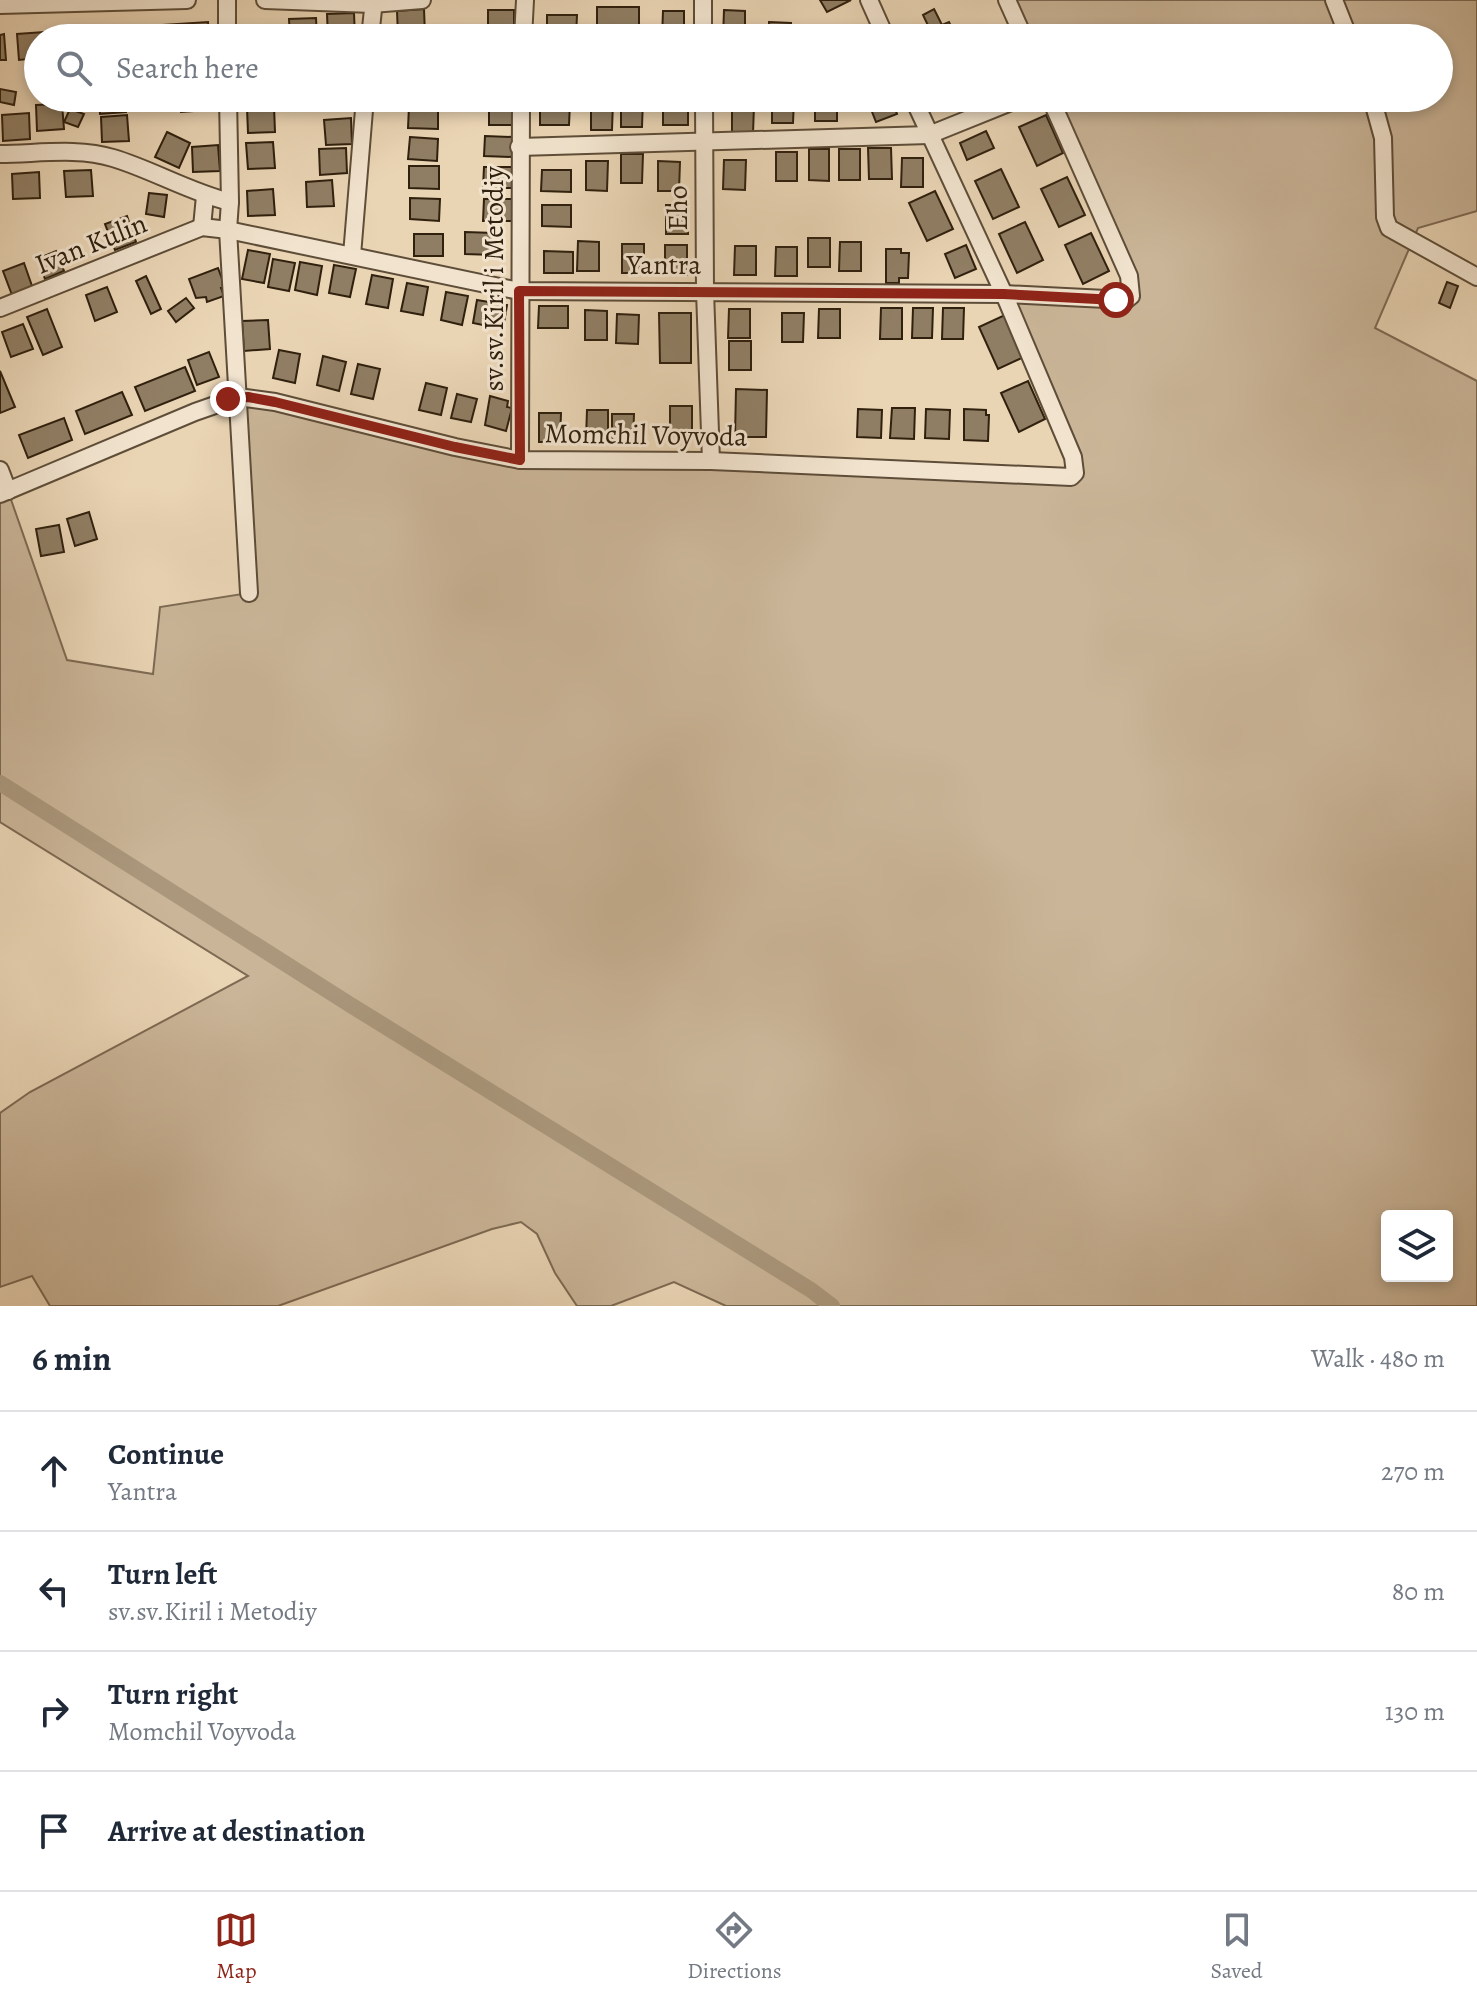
<!DOCTYPE html>
<meta charset="utf-8">
<style>
body{margin:0;font-family:Alegreya,serif;background:#f6f6f7;color:#1f2937}
.controls{position:absolute;right:24px;bottom:24px;display:grid;overflow:hidden;border-radius:8px;box-shadow:0 4px 12px #0003}
.controls button{width:72px;height:72px;display:grid;place-items:center;padding:0;border:0;border-bottom:2px solid #e0e1e3;background:#fff;color:#1f2937;font:40px sans-serif}
.stop{position:absolute;width:24px;height:24px;margin:-18px;border:6px solid #8f2418;border-radius:50%;background:#fff}
.stop.end{background:#8f2418;border-color:#fff;box-shadow:0 2px 8px #0008}
.list{margin:0;padding:0;list-style:none}
h2{display:flex;justify-content:space-between;align-items:center;height:104px;margin:0;padding:0 32px;font-size:34px}
h2 small{font-size:26px;font-weight:400;color:#747a83}
.list li{display:grid;grid-template-columns:52px 1fr auto;gap:24px;align-items:center;box-sizing:border-box;height:120px;padding:0 32px;border-top:2px solid #e0e1e3}
.list b{display:block;font-size:30px;white-space:nowrap}
.list p{margin:0;font-size:26px;white-space:nowrap;color:#747a83}
.list em{font-size:26px;font-style:normal;color:#747a83}
.icon{flex:none;width:44px;height:44px;fill:none;stroke:currentColor;stroke-width:2;stroke-linecap:round;stroke-linejoin:round}
.map{position:relative;flex:none;width:1477px;height:1306px;overflow:hidden}
.search{position:absolute;background:#fff;box-shadow:0 4px 12px #0003;left:24px;right:24px;top:24px;height:88px;display:flex;align-items:center;gap:20px;box-sizing:border-box;padding:0 28px;border-radius:44px;color:#747a83;font-size:30px}
.sheet{height:584px;background:#fff}
nav{display:flex;justify-content:space-around;align-items:center;box-sizing:border-box;height:112px;border-top:2px solid #e0e1e3;background:#fff;font-size:22px;color:#747a83}
nav a{display:grid;justify-items:center;gap:4px}
nav .on{color:#8f2418}
.map>svg:first-child{display:block}
.green{fill:#cab598;stroke:#7d6a53;stroke-width:2;fill-rule:evenodd}
.lines{fill:none;stroke-linecap:round;stroke-linejoin:round}
.canal{stroke:#aa977c;stroke-width:16}
.building{fill:#907e64;stroke:#30200e;stroke-width:2}
.street-casing{stroke:#5e4d38;stroke-width:20}
.street{stroke:#f1e3ce;stroke-width:16}
.route{stroke:#8f2418;stroke-width:10}
.labels{text-anchor:middle;dominant-baseline:central;stroke-width:6;stroke-linejoin:round;paint-order:stroke}
.street-label{font-size:28px;fill:#30200e;stroke:#f1e3ce}
</style>
<div class="map">
<svg width="1477" height="1306" viewBox="0 0 1477 1306">
<rect width="100%" height="100%" fill="#e9d4b4"/>
<filter id="stains"><feTurbulence type="fractalNoise" baseFrequency=".0025" numOctaves="4"/><feColorMatrix values="0 0 0 0 .2 0 0 0 0 .09 0 0 0 0 .02 0 0 0 .5 -.17"/></filter>
<radialGradient id="worn" r=".72"><stop offset=".6" stop-color="#630" stop-opacity="0"/><stop offset="1" stop-color="#630" stop-opacity=".3"/></radialGradient>
<path class="green" d="M1007,0H1477V211L1418,228L1375,328L1477,381V1306H726L674,1282L611,1306H577L555,1273L537,1234L521,1222L492,1229L278,1306H50L32,1276L0,1287V1113L30,1092L248,976L0,822V494L8,491L67,660L153,674L160,607L249,593L238,397L488,455L1075,473L1004,294L1131,296L1050,98H1439V38H1024ZM1387,1216H1447V1276H1387Z"/>
<g class="lines">
<path class="canal" d="M0,783L349,1004L811,1290L832,1306"/>
</g>
<g class="building">
<path d="M820,0H851L827,12Z"/>
<rect x="597" y="7" width="42" height="31"/>
<path d="M424,9L425,35L398,36L397,11Z"/>
<path d="M934,9L942,25L949,22L953,30L937,38H934L923,15Z"/>
<path d="M488,10H514V33L488,32Z"/>
<path d="M724,10L745,11V38H723Z"/>
<path d="M663,11H684V38H662Z"/>
<path d="M354,13L355,38H328L327,14Z"/>
<path d="M547,15H577L576,37L547,36Z"/>
<path d="M316,18L317,38H290L289,19Z"/>
<path d="M208,22L209,38H164L163,25Z"/>
<path d="M769,22L791,23V38H769Z"/>
<path d="M114,26L115,38H88L87,28Z"/>
<path d="M154,26V38H127V27Z"/>
<path d="M44,32V38H38V58L19,60L17,34Z"/>
<path d="M4,34L6,60H0V35Z"/>
<path d="M0,89L16,92L14,105L0,102Z"/>
<path d="M99,98H125L126,112L100,114Z"/>
<path d="M180,98H207V110L181,112Z"/>
<rect x="315" y="98" width="29" height="11"/>
<path d="M621,98H643L642,127H621Z"/>
<path d="M772,98H794L793,123H772Z"/>
<rect x="815" y="98" width="22" height="23"/>
<path d="M891,98L897,114L876,122L867,99Z"/>
<path d="M964,98H979L982,105L970,111Z"/>
<path d="M591,100L613,101L612,130H591Z"/>
<path d="M688,102V125H663V103Z"/>
<path d="M540,103H570L569,125H540Z"/>
<path d="M62,104L64,129L37,131L36,105Z"/>
<path d="M489,104L514,105V125H489Z"/>
<path d="M732,105H754L753,134H732Z"/>
<path d="M274,106L275,132L248,133L247,108Z"/>
<path d="M409,106L438,107V129L408,128Z"/>
<path d="M70,109L84,114L78,127L64,122Z"/>
<path d="M29,113L30,139L3,141L2,115Z"/>
<path d="M127,115L129,141L102,142L101,117Z"/>
<path d="M1046,115L1063,153L1037,166L1019,127Z"/>
<path d="M351,118L352,144L326,145L324,120Z"/>
<path d="M986,131L994,148L967,160L960,143Z"/>
<path d="M167,132L190,143L179,168L155,157Z"/>
<path d="M485,136L513,137V157L484,156Z"/>
<path d="M410,137L438,139L437,161L408,159Z"/>
<path d="M273,142L275,168L248,169L246,143Z"/>
<path d="M218,145L220,171L193,172L192,147Z"/>
<path d="M346,148L347,173L320,175L319,149Z"/>
<path d="M868,148H891L892,179H869Z"/>
<path d="M809,149H829V181L809,180Z"/>
<rect x="839" y="149" width="21" height="31"/>
<rect x="776" y="152" width="21" height="29"/>
<path d="M621,154H643L642,183H621Z"/>
<path d="M902,158H923V187H901Z"/>
<path d="M724,160H746L745,190L723,189Z"/>
<path d="M586,161H608L607,191L586,190Z"/>
<path d="M658,161L680,162L679,191H658Z"/>
<path d="M409,166H439V189L409,188Z"/>
<path d="M484,167H513V188H483Z"/>
<path d="M1001,169L1019,207L993,219L975,181Z"/>
<path d="M91,170L93,196L66,197L64,171Z"/>
<path d="M542,170H571V192L541,191Z"/>
<path d="M39,172L40,198L13,199L12,174Z"/>
<path d="M1067,177L1085,215L1059,227L1041,189Z"/>
<path d="M332,180L334,206L307,207L306,182Z"/>
<path d="M273,189L275,215L248,216L247,191Z"/>
<path d="M935,191L953,229L927,241L909,203Z"/>
<path d="M149,193L167,195L164,217L146,214Z"/>
<path d="M410,198L440,199L439,221L410,219Z"/>
<path d="M484,199H513L512,221H483Z"/>
<path d="M542,205H571V227L542,226Z"/>
<rect x="666" y="205" width="22" height="29"/>
<path d="M127,216L136,242L115,250L105,224Z"/>
<path d="M1025,222L1043,260L1017,273L999,234Z"/>
<path d="M465,232L494,233V255L465,254Z"/>
<path d="M1091,233L1109,271L1083,284L1065,245Z"/>
<rect x="414" y="234" width="29" height="22"/>
<rect x="808" y="238" width="22" height="29"/>
<path d="M578,241L599,242V271H577Z"/>
<path d="M840,242H861V271H839Z"/>
<rect x="622" y="244" width="22" height="29"/>
<path d="M665,245H687V275L665,274Z"/>
<path d="M966,245L976,269L955,278L945,254Z"/>
<path d="M735,246H756V275H734Z"/>
<path d="M776,247H797V276H775Z"/>
<path d="M886,249H901V253H909L908,278H899V283H886Z"/>
<path d="M248,250L270,254L264,283L242,279Z"/>
<path d="M56,251L64,271L45,279L37,259Z"/>
<path d="M544,251L573,252V273H544Z"/>
<path d="M273,259L295,263L289,291L268,287Z"/>
<path d="M300,262L322,266L317,295L295,290Z"/>
<path d="M24,263L32,286L12,295L3,271Z"/>
<path d="M334,265L356,269L350,297L329,293Z"/>
<path d="M218,268L225,287L221,288L224,296L207,302L206,297L196,298L189,279Z"/>
<path d="M372,275L393,279L388,308L366,304Z"/>
<path d="M146,276L161,309L151,314L136,281Z"/>
<path d="M1447,282L1458,286L1450,308L1439,303Z"/>
<path d="M407,283L428,287L423,315L401,311Z"/>
<path d="M107,287L117,312L95,321L86,295Z"/>
<path d="M446,292L468,296L462,325L441,320Z"/>
<path d="M186,298L194,308L176,322L168,311Z"/>
<path d="M477,300L507,305L503,329L473,323Z"/>
<path d="M539,306H568V328H538Z"/>
<path d="M881,308H902V339H880Z"/>
<path d="M913,308H933L932,338H912Z"/>
<path d="M943,308H964L963,339H942Z"/>
<path d="M47,309L62,347L43,355L27,317Z"/>
<path d="M729,309H750V338H728Z"/>
<path d="M819,309H840V338H818Z"/>
<path d="M585,310L607,311V340H585Z"/>
<path d="M659,313H691V363H660Z"/>
<path d="M782,313H804L803,342H782Z"/>
<path d="M617,314L639,315L638,344L616,343Z"/>
<path d="M1007,314L1026,356L998,369L979,327Z"/>
<path d="M268,320L270,349L244,351L242,321Z"/>
<path d="M23,324L33,349L11,357L2,332Z"/>
<rect x="729" y="341" width="22" height="29"/>
<path d="M279,350L300,354L295,383L273,378Z"/>
<path d="M209,352L219,377L197,385L188,360Z"/>
<path d="M323,356L346,362L339,391L317,385Z"/>
<path d="M358,364L380,369L373,399L351,394Z"/>
<path d="M185,367L195,391L145,411L135,387Z"/>
<path d="M0,371L15,407L0,413Z"/>
<path d="M1028,381L1045,419L1019,432L1001,393Z"/>
<path d="M426,383L447,388L441,415L419,410Z"/>
<path d="M736,389L767,390L766,437H735Z"/>
<path d="M122,392L132,415L85,434L76,411Z"/>
<path d="M457,394L477,399L471,422L451,418Z"/>
<path d="M490,396L508,401L507,407L512,408L506,431L485,425Z"/>
<path d="M670,406H692V436L670,435Z"/>
<path d="M892,408H915L914,439L890,438Z"/>
<path d="M858,409L882,410L881,438L857,437Z"/>
<path d="M926,409L950,410L949,439L925,438Z"/>
<path d="M964,409L986,410V415H989L988,441L964,440Z"/>
<path d="M587,410H608V439H586Z"/>
<path d="M539,413H561L560,442H539Z"/>
<path d="M612,414H634L633,443H612Z"/>
<path d="M64,418L72,440L28,458L19,435Z"/>
<path d="M89,512L97,539L75,546L67,519Z"/>
<path d="M59,525L64,552L41,556L36,529Z"/>
</g>
<g class="lines">
<g class="street-casing">
<g id="street">
<path d="M227,0V38"/>
<path d="M265,0L372,4L422,0"/>
<path d="M703,0V38"/>
<path d="M869,0L886,38"/>
<path d="M1007,0L1024,38"/>
<path d="M1334,0L1349,38"/>
<path d="M0,5L187,0"/>
<path d="M370,38L374,0"/>
<path d="M523,38L525,0"/>
<path d="M228,98L230,202L228,230L249,593"/>
<path d="M704,98L705,291L711,461"/>
<path d="M1372,98L1383,138L1385,217L1389,228L1477,277"/>
<path d="M519,147L929,135L1021,98"/>
<path d="M0,154C36,154 78,147 113,158C153,170 189,192 230,202"/>
<path d="M202,227L205,196"/>
<path d="M352,255L365,98"/>
<path d="M0,308L202,227L228,230L519,291L1004,294L1126,300L1131,296L1129,276L1050,98"/>
<path d="M520,460L521,98"/>
<path d="M0,470L8,491"/>
<path d="M0,494L195,412L238,397L275,402L455,447L520,460L711,461L1071,477L1075,473L1073,457L1004,294L913,98"/>
</g>
</g>
<use href="#street" class="street"/>
</g>
<g class="lines">
<path class="route" d="M228,399L248,397L275,402L455,447L520,460L519,291L1004,294L1116,300"/>
</g>
<g class="labels">
<g class="street-label">
<text transform="translate(678 208) rotate(-90)">Eho</text>
<text transform="translate(91 244) rotate(-22)">Ivan Kulin</text>
<text x="664" y="265">Yantra</text>
<text transform="translate(494 279) rotate(-90)">sv.sv.Kiril i Metodiy</text>
<text transform="translate(646 435) rotate(1)">Momchil Voyvoda</text>
</g>
</g>
<rect width="100%" height="100%" filter="url(#stains)"/>
<rect width="100%" height="100%" fill="url(#worn)"/>
</svg>
<div class="controls">
<button><svg class="icon" aria-label="layers" viewBox="0 0 24 24"><path d="M12 4l9 5-9 5-9-5zM3 14l9 5 9-5"/></svg></button>
</div>
<div class="stop" style="left:1116px;top:300px"></div>
<div class="stop end" style="left:228px;top:399px"></div>
<div class="search"><svg class="icon" aria-label="search" viewBox="0 0 24 24"><circle cx="10" cy="10" r="6"/><path d="M15 15l6 6"/></svg>Search here</div>
</div>
<section class="sheet">
<h2>6 min<small>Walk · 480 m</small></h2>
<ul class="list">
<li><svg class="icon" aria-label="ahead" viewBox="0 0 24 24"><path d="M12 20V5M6 11l6-6 6 6"/></svg><div><b>Continue</b><p>Yantra</p></div><em>270 m</em></li>
<li><svg class="icon" aria-label="left" viewBox="0 0 24 24"><path d="M17 20v-9H6M10 6l-5 5 5 5"/></svg><div><b>Turn left</b><p>sv.sv.Kiril i Metodiy</p></div><em>80 m</em></li>
<li><svg class="icon" aria-label="right" viewBox="0 0 24 24"><path d="M7 20v-9h11M14 6l5 5-5 5"/></svg><div><b>Turn right</b><p>Momchil Voyvoda</p></div><em>130 m</em></li>
<li><svg class="icon" aria-label="arrive" viewBox="0 0 24 24"><path d="M6 21V4h12l-3 4 3 4H6"/></svg><div><b>Arrive at destination</b></div></li>
</ul>
</section>
<nav>
<a class="on"><svg class="icon" aria-label="map" viewBox="0 0 24 24"><path d="M3 6l6-2 6 2 6-2v14l-6 2-6-2-6 2zM9 4v14M15 6v14"/></svg>Map</a>
<a><svg class="icon" aria-label="directions" viewBox="0 0 24 24"><path d="M12 3l9 9-9 9-9-9zM9 14v-3h6M13 9l2 2-2 2"/></svg>Directions</a>
<a><svg class="icon" aria-label="saved" viewBox="0 0 24 24"><path d="M7 4h10v16l-5-4-5 4z"/></svg>Saved</a>
</nav>
